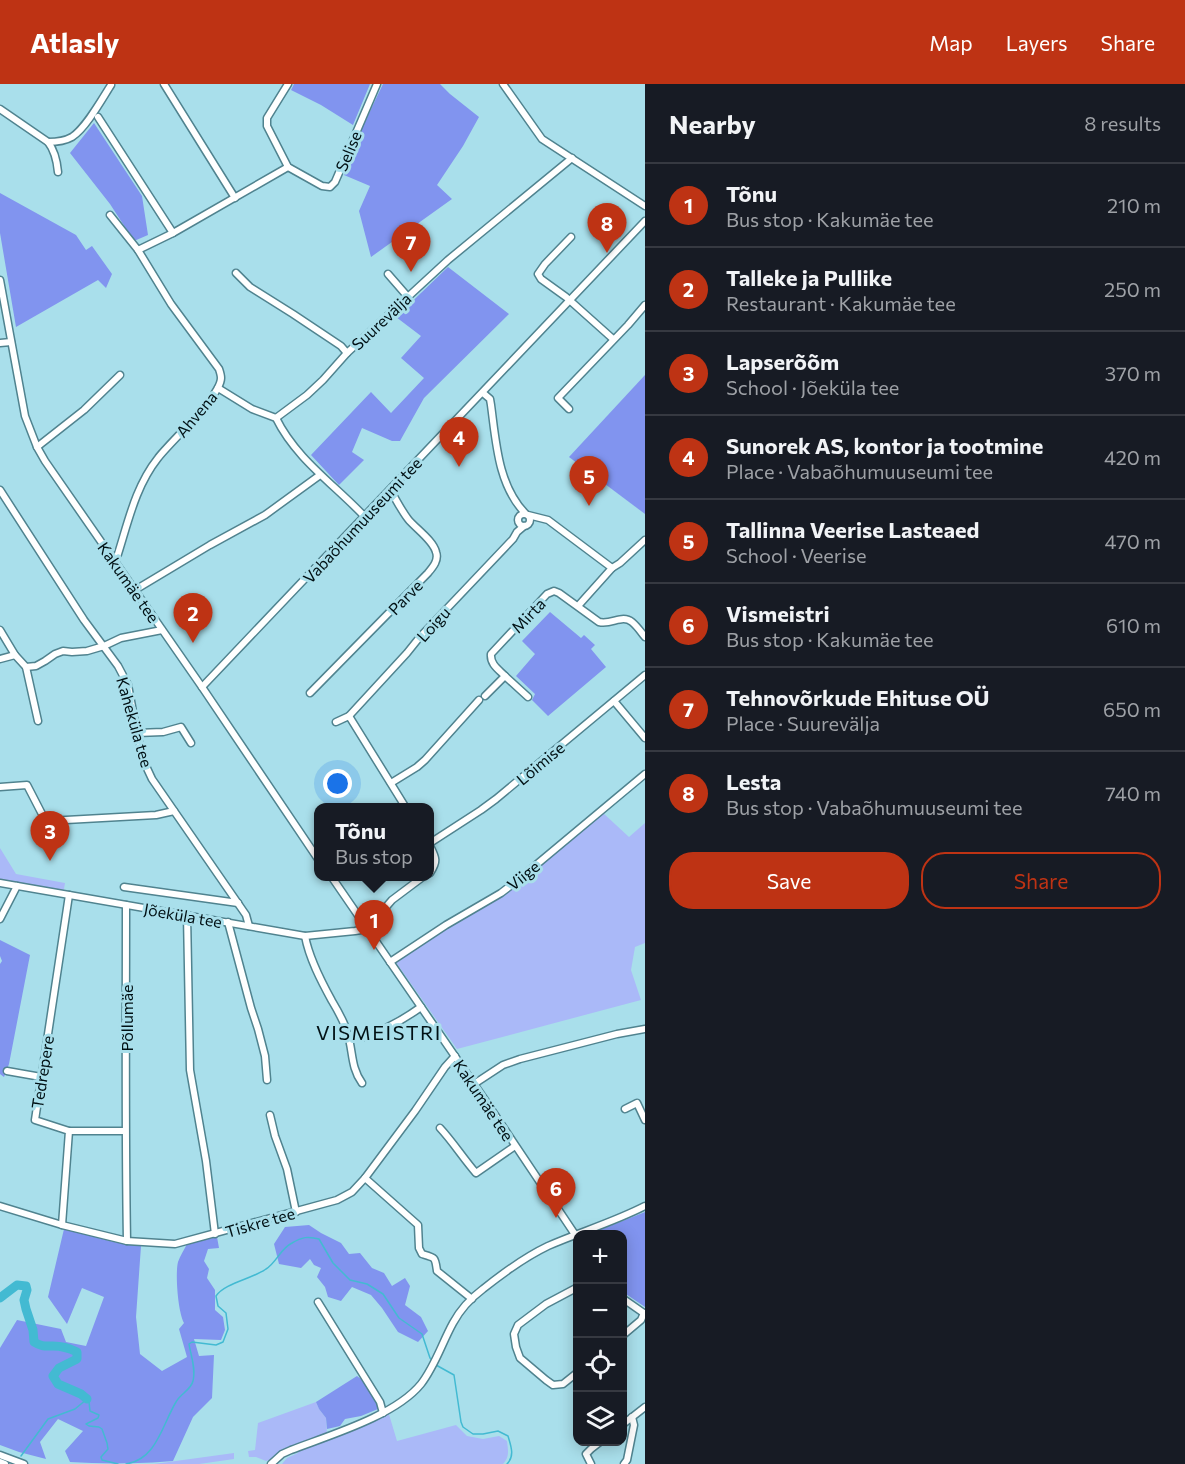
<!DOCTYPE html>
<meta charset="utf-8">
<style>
body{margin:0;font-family:Commissioner,sans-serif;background:#242831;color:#f1f3f6}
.controls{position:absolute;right:18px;bottom:18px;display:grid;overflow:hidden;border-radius:12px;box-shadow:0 3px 15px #0003}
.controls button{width:54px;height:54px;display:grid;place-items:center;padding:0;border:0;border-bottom:2px solid #363941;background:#171b24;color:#f1f3f6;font:30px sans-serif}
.you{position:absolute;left:338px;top:700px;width:21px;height:21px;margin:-15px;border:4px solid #fff;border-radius:50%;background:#1a73e8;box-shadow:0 0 0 9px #1a73e833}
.badge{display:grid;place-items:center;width:39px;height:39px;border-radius:50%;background:#be3314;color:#fff;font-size:20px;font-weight:700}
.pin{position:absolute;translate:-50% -50px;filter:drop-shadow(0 2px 3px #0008)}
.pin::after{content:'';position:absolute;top:32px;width:21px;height:18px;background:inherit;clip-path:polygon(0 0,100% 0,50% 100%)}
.popup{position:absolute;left:314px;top:719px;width:120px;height:78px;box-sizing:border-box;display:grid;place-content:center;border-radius:12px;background:#171b24;filter:drop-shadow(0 2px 4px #0005);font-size:20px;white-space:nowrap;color:#9ea1a6}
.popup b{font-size:22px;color:#f1f3f6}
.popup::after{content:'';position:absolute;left:50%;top:100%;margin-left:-12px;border:12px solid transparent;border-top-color:#171b24}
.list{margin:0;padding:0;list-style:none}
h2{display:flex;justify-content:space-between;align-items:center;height:78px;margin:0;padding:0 24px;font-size:26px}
h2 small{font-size:20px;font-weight:400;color:#9ea1a6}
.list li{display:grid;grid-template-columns:39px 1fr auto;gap:18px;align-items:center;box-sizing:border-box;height:84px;padding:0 24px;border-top:2px solid #363941}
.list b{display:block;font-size:22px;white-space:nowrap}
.list p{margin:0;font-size:20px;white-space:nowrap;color:#9ea1a6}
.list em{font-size:20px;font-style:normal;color:#9ea1a6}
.actions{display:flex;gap:12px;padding:18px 24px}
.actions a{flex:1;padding:14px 0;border:2px solid #be3314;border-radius:24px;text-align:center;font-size:21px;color:#be3314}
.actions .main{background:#be3314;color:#fff}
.icon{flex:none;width:33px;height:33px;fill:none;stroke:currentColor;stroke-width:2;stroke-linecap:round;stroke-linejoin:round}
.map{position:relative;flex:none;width:645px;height:1380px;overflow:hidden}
header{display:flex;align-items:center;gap:36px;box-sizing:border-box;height:84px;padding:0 30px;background:#be3314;color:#fff}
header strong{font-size:28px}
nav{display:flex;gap:33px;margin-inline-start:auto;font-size:21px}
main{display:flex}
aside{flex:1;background:#171b24}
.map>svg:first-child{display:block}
.green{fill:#aab9f8}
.forest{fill:#8194ef}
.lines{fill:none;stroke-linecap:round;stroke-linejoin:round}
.stream{stroke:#43bad2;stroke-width:1.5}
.river{stroke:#43bad2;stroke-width:9}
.minor-casing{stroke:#50838f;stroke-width:9}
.minor{stroke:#fff;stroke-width:6}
.labels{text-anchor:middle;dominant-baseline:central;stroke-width:6;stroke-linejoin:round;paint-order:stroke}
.street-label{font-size:16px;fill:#001014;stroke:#a9dfeb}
.quarter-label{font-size:20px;letter-spacing:1.5px;fill:#001014;stroke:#a9dfeb}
</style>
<header>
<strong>Atlasly</strong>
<nav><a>Map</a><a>Layers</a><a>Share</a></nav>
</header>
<main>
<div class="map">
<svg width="645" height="1380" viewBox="0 0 645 1380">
<rect width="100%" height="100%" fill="#a9dfeb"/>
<g class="green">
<path d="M602,728L629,753L645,739V859L635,863L631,886L641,916L457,965L395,877L438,847L503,810Z"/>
<path d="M0,764L16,790L65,799L64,805L62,807L0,796Z"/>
<path d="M316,1318L319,1325L326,1334L327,1349L283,1365L269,1376L266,1377L256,1373H249L248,1367L255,1366L258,1339Z"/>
<path d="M388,1327L397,1357L456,1341L467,1352L483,1355L499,1352L507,1357C508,1366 510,1373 503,1380H282L287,1374L298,1369V1367Z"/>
<path d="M234,1369V1375L199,1380H154Z"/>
</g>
<g class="forest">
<path d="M294,0H370L353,41L321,21L291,6Z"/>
<path d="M383,0H440L450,10L479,33L463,62L437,101L452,115L371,173L359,127L370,102L344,91L360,48Z"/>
<path d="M94,39L142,112L148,151L134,157L110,120L70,69Z"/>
<path d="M0,109L76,151L86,166L92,162L112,190L106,204L98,196L16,243L0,149Z"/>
<path d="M448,183L509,230L424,314L400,357H392L362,344L352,368L364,376L339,401L311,371L371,308L391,329L424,294L401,274L421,252L396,233Z"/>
<path d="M645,291V430L569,373Z"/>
<path d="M550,528L581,554L584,551L595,561L591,565L606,583L548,632L532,616L535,610L516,592L535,570L522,557Z"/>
<path d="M0,856L30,871L9,980L4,993L0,990V880L2,877L0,872Z"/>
<path d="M645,1128V1223L623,1208L622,1150H588L590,1148L605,1144Z"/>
<path d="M309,1141L321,1149L341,1159L349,1170L360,1169L372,1184L384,1189L392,1202L405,1194L410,1202L405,1221L421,1233L428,1247L418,1258L398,1248L382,1224L371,1211L352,1203L341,1217L328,1213L325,1203L317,1193L321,1184L314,1181L310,1175L301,1184L279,1180L274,1160L285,1143Z"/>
<path d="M64,1145L114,1158L141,1162L136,1233L140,1270L162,1287L187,1273L179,1245L184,1239C178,1228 175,1190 178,1178C180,1172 184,1166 187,1160L217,1153L219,1164L208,1165L204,1177L209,1185L207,1194L215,1206V1226L223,1233L225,1246L221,1256L194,1255L199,1272L214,1271L212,1314L193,1333L173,1377C142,1380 101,1380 70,1378L65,1367L83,1347L58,1335L40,1358L46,1375L19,1368L0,1361V1264L17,1236L61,1245L66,1258L86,1262L104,1213L82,1204L67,1240L48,1213Z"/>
<path d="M357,1292C368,1299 375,1312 378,1325L361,1332L345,1335L340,1342L327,1345L326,1334L319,1325L316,1318Z"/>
</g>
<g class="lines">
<g class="stream">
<path d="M436,1281L454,1291L461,1338L463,1343L473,1350H483L498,1347L508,1352C511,1362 515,1372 507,1380"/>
<path d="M21,1372L48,1335L75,1325L87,1315L89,1318L90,1327L99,1331L98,1334L86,1340L89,1342L99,1343L102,1345L107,1359L108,1365L101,1373L102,1376L118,1380"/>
<path d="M126,1380C157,1375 162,1341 176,1318C180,1310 191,1306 193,1297C196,1285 191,1272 189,1260L192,1258L216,1261L223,1258L228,1245L226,1229L218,1222L216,1212C225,1199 252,1195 266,1185C277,1178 280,1165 292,1159C302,1153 308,1152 319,1155L333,1179L350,1196L367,1200L383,1210L399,1234L422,1250L430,1274L433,1277"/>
</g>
<path class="river" d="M0,1214L17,1201L26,1202L27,1206L24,1216L26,1225L33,1246L34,1258C42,1263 45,1262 53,1262C62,1262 69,1264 77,1268V1275L59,1284L53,1292L58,1300L81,1310L87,1315"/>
<g class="minor-casing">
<g id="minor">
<path d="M164,0L235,114"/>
<path d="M288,0L267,34V42L288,83L322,102L330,103L335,98L377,0"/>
<path d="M503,0L542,55L645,122"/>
<path d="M0,25L48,58C55,67 57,77 58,88"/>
<path d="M98,33L173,149"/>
<path d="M48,58C56,58 65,57 72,53C86,44 102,15 111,1"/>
<path d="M110,131L138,166L171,220L219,285C220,288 221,291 221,294C221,312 170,358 158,374C135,403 128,439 117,473L114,476"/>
<path d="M571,153L545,180L538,190L541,195L566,213L613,255"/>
<path d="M138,166L173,149L288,83"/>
<path d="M236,189L250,203L293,230L341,262L347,269"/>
<path d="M388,190L408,213"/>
<path d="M0,196L25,332L37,363L45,377L202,603L318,775"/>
<path d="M0,259L11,258"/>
<path d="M218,304L252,325L276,334C296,375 335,401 365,433"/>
<path d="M483,309L490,315L491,321C496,358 498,401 525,429"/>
<path d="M569,325L558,314L628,241L645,221"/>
<path d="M276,334L307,311L323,296L347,269L448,176L572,74"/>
<path d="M37,363L84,326L120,291"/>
<path d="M0,406L84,536L118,582L128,601L137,649L145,680L152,695L246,831L249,842"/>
<circle cx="524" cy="436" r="6"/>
<path d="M528,431L548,436L612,484L620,479L645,456"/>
<path d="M135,506L210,461L265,431L320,391"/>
<path d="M578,522L612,484"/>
<path d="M0,546L15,571L26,583L38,637"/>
<path d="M0,575L15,571"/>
<path d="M26,583L36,582L45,577L55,570L63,567L72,568L87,567L104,562L121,554L162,546"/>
<path d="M505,592L528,613"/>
<path d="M202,603L645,137"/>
<path d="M310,609L428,489C433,483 439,476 436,468C433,456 415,444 408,435C401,426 396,415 390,406"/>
<path d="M485,612L505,592C498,585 490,580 491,570L547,510L554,507L559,509L599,538C612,541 622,530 632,538C637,542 641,548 645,553"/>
<path d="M614,617L645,654"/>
<path d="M349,632L406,724"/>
<path d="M336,638L349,632L407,569L419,554L513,455L517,448L524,442"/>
<path d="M137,649L163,648L181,643L191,659"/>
<path d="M391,699L417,683L425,676L479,616"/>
<path d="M0,703L27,701L43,732L48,737L156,731L174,727"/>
<path d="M430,759L481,726L496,715L645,591"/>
<path d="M430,762C436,774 438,777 430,789"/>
<path d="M331,792L485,1016L578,1155"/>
<path d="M0,799L305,852L355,847L367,845L392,816L424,792"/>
<path d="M124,803L238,819"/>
<path d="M126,821C126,933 125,1045 127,1157"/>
<path d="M187,831L190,986L206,1077L215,1150"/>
<path d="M0,835L17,802"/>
<path d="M228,838L251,924L258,945L265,972L267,996"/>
<path d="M305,852C309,874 321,897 332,917C338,927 345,939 348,951C353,968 351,984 362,999"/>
<path d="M390,878L446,841L501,809L518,796L645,690"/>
<path d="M366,953C386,945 403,936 421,923"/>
<path d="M7,987L41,993"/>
<path d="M474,1000L503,981L520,975L617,950L645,945"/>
<path d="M625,1025L637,1019L645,1036"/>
<path d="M270,1031L275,1052L287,1085L296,1128"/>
<path d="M440,1044C453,1058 463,1074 476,1089L515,1062"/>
<path d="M69,1047H125"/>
<path d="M365,1094L418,1141L419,1164L422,1170C436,1174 435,1173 437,1187L472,1215"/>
<path d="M0,1122L62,1141L127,1157L175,1160L337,1116L352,1108L365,1094L415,1027L445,983L455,972"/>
<path d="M62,1141L69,1047L35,1036L69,811"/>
<path d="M578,1203L546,1220L518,1241L514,1250L516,1263L520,1274L546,1296L553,1301L563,1300L578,1288"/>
<path d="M622,1214L645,1230"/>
<path d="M318,1218L380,1318L383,1329"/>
<path d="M622,1252L641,1236L644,1229"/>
<path d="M622,1341L645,1323"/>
<path d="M0,1371L24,1380"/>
<path d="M0,1378L5,1380"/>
<path d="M271,1380L282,1370L291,1366C330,1351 395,1332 421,1300C435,1282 442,1259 453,1239C460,1226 471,1214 483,1205C503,1189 525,1173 548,1162C580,1148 614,1138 645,1122"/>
<path d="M591,1380L586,1370L591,1365L600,1358"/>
<path d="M624,1380L627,1376L634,1341L632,1333"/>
</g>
</g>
<use href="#minor" class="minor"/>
</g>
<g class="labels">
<g class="street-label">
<text transform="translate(348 67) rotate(-67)">Selise</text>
<text transform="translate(381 237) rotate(-43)">Suurevälja</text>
<text transform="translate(196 330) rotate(-50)">Ahvena</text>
<text transform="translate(362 436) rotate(-47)">Vabaõhumuuseumi tee</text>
<text transform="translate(129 498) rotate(55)">Kakumäe tee</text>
<text transform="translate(405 513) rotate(-46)">Parve</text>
<text transform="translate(528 531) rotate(-46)">Mirta</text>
<text transform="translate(433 540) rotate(-48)">Loigu</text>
<text transform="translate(135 638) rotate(74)">Kaheküla tee</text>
<text transform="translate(540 679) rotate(-40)">Lõimise</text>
<text transform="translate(523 791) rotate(-39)">Viige</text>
<text transform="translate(183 831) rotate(10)">Jõeküla tee</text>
<text transform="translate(126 934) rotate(-90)">Põllumäe</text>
<text transform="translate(42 988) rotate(-81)">Tedrepere</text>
<text transform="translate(484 1016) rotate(56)">Kakumäe tee</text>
<text transform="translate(260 1138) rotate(-16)">Tiskre tee</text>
</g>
<g class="quarter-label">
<text x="379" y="948">VISMEISTRI</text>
</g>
</g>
</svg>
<div class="controls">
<button>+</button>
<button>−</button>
<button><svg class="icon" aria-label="locate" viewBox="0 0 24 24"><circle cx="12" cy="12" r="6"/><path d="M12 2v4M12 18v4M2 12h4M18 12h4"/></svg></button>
<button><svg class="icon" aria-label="layers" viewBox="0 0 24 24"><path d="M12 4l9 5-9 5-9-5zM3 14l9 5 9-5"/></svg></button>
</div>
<div class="you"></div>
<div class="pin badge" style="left:374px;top:866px">1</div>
<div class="popup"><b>Tõnu</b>Bus stop</div>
<div class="pin badge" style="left:193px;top:559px">2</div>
<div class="pin badge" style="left:50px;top:777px">3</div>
<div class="pin badge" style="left:459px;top:383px">4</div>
<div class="pin badge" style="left:589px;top:422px">5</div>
<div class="pin badge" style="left:556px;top:1134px">6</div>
<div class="pin badge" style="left:411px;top:188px">7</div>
<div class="pin badge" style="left:607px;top:169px">8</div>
</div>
<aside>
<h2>Nearby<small>8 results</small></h2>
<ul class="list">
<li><span class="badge">1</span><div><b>Tõnu</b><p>Bus stop · Kakumäe tee</p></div><em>210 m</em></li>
<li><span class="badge">2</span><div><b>Talleke ja Pullike</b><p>Restaurant · Kakumäe tee</p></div><em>250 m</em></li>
<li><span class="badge">3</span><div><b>Lapserõõm</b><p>School · Jõeküla tee</p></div><em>370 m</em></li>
<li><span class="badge">4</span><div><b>Sunorek AS, kontor ja tootmine</b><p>Place · Vabaõhumuuseumi tee</p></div><em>420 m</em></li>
<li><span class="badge">5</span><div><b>Tallinna Veerise Lasteaed</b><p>School · Veerise</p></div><em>470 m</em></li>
<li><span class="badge">6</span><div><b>Vismeistri</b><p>Bus stop · Kakumäe tee</p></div><em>610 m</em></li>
<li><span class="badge">7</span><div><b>Tehnovõrkude Ehituse OÜ</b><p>Place · Suurevälja</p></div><em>650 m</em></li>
<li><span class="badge">8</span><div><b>Lesta</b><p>Bus stop · Vabaõhumuuseumi tee</p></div><em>740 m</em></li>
</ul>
<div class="actions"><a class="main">Save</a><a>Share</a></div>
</aside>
</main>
